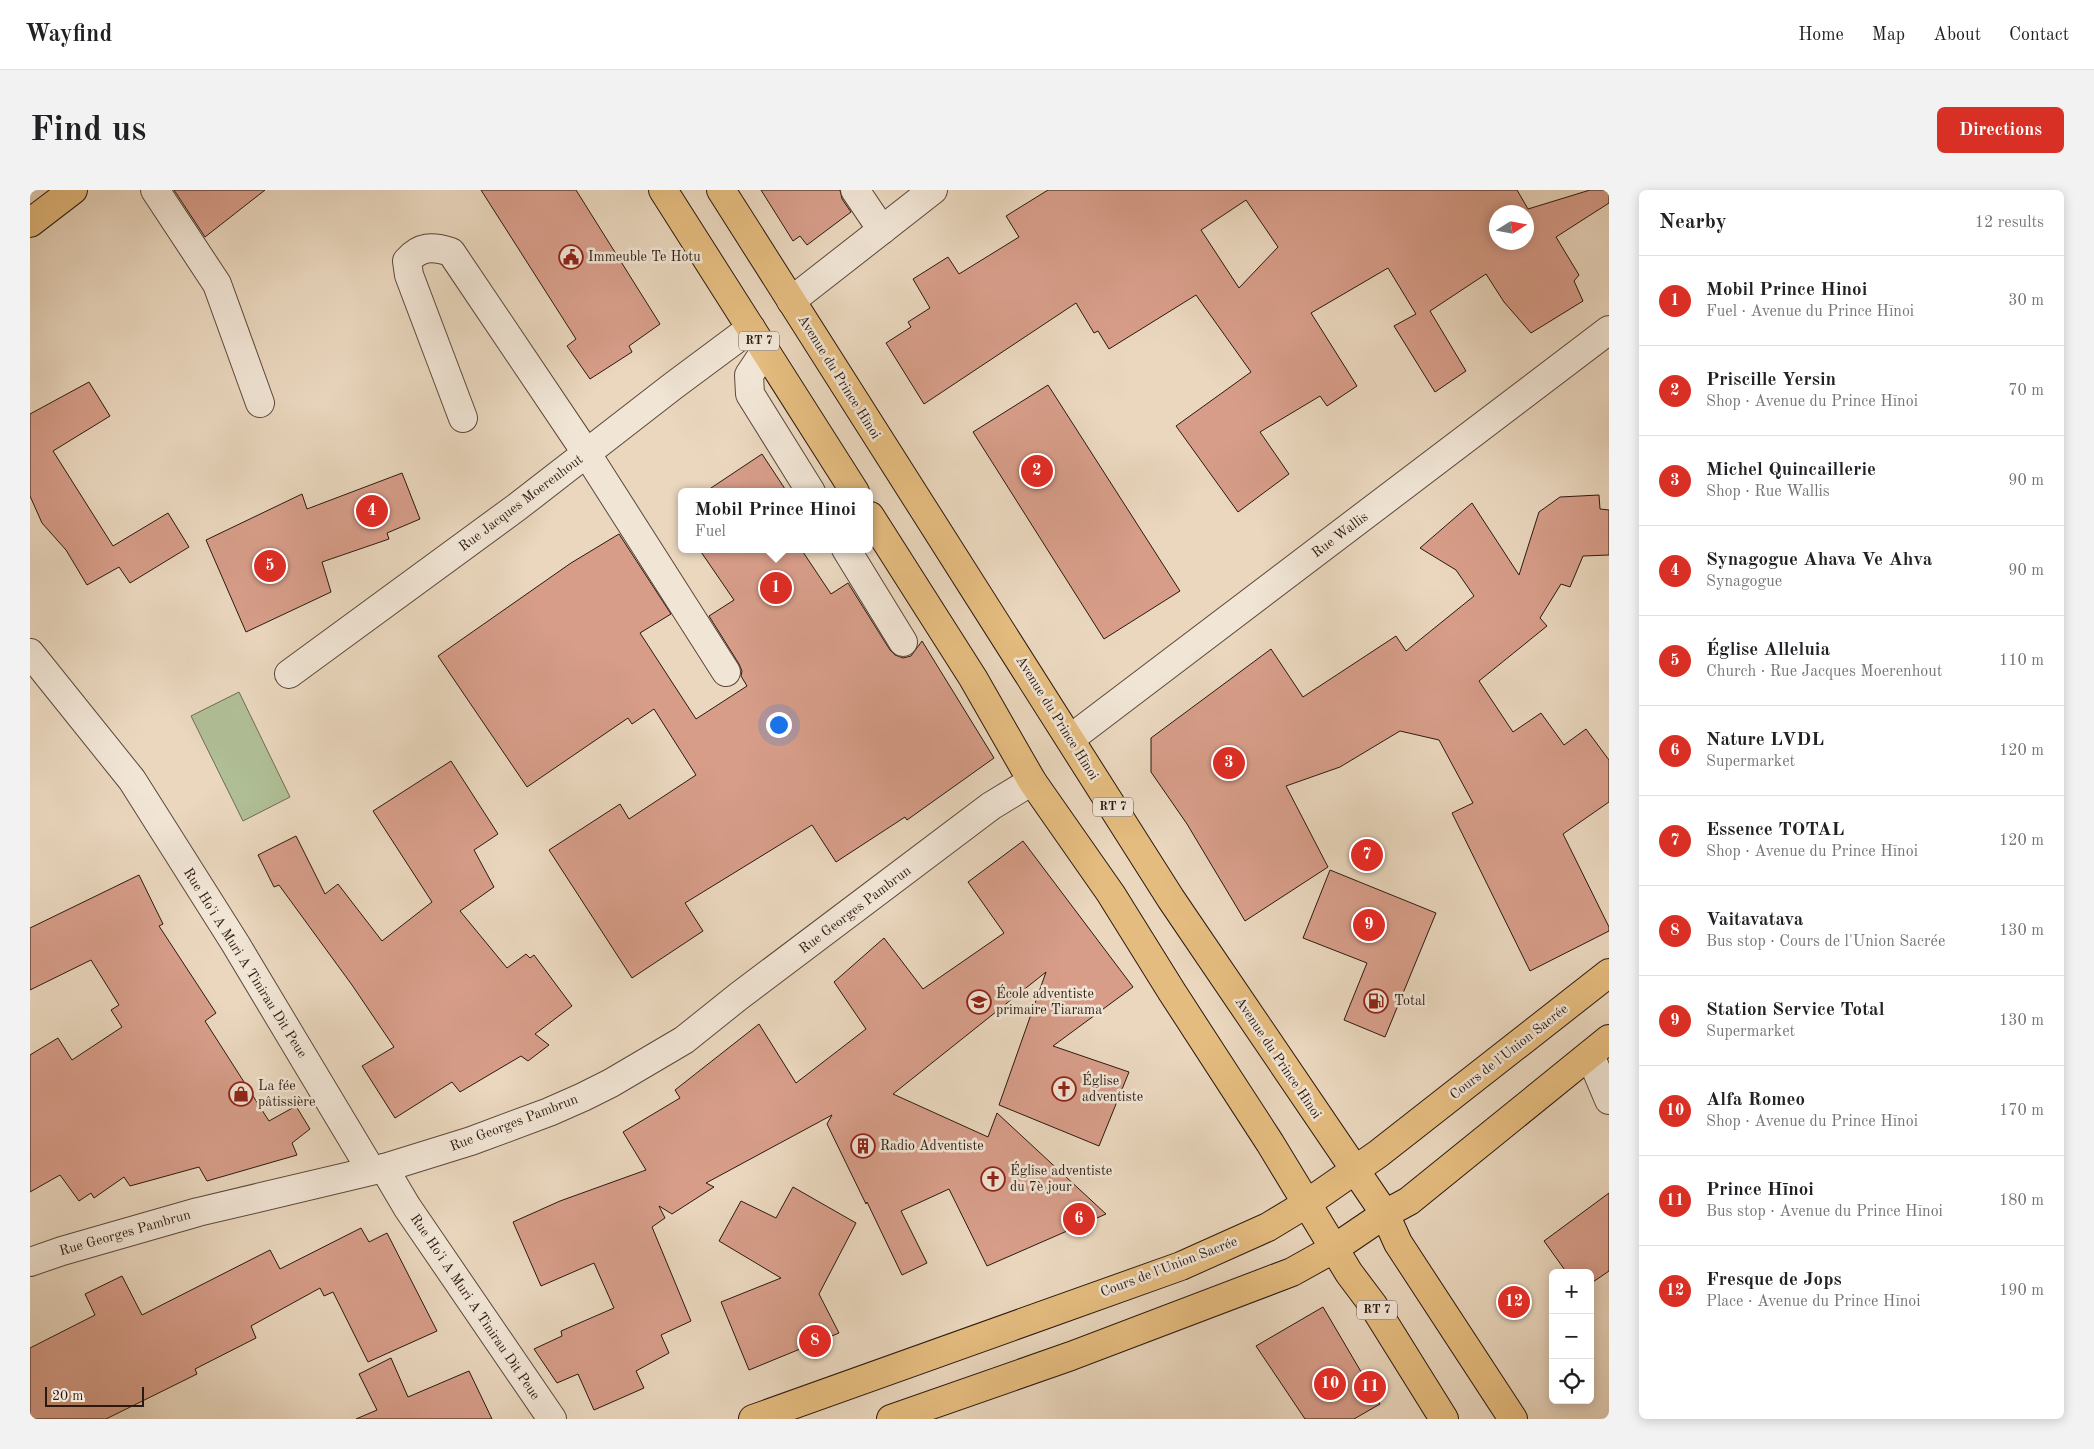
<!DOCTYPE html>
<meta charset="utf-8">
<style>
body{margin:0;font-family:"Old Standard TT",serif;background:#f2f2f2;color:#202124}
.controls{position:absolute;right:15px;bottom:15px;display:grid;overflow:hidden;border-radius:8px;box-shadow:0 2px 12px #0003}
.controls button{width:45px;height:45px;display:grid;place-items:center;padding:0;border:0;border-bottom:1px solid #e0e0e0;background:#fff;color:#202124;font:25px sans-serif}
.compass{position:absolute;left:1459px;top:15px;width:45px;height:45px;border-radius:50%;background:#fff;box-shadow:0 2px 12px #0003;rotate:79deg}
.scale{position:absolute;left:15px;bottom:12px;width:99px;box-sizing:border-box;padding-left:5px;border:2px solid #2b190f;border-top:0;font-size:14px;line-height:18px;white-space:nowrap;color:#2b190f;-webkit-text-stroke:4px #f1e5d5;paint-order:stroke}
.you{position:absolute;left:748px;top:534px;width:18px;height:18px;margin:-12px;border:4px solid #fff;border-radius:50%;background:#1a73e8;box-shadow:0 0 0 8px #1a73e833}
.badge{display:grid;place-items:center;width:32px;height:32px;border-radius:50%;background:#d93025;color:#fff;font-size:16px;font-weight:700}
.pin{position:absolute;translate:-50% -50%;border:2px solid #fff;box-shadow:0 1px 5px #0006}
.popup{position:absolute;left:648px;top:298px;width:195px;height:65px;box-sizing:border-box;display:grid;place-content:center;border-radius:8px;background:#fff;filter:drop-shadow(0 1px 4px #0005);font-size:16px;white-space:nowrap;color:#757577}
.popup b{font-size:19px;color:#202124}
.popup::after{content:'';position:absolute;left:50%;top:100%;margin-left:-10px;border:10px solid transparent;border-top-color:#fff}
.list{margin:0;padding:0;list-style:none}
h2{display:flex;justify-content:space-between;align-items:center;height:65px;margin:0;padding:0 20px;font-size:21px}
h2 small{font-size:16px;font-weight:400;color:#757577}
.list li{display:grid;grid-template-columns:32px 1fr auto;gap:15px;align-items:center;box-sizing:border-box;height:90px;padding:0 20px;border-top:1px solid #e0e0e0}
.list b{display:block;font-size:19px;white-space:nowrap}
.list p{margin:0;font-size:16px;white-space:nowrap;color:#757577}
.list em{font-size:16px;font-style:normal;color:#757577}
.icon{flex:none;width:28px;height:28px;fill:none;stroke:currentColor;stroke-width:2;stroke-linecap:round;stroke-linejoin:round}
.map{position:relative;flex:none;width:1579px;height:1229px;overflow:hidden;border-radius:8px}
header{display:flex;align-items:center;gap:30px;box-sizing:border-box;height:70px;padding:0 25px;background:#fff;border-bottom:1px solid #e0e0e0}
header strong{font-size:24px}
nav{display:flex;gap:28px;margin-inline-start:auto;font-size:18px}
.intro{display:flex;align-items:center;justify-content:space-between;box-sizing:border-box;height:120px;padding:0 30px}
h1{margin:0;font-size:35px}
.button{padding:12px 22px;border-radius:8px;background:#d93025;color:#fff;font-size:18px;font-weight:700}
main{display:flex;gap:30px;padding:0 30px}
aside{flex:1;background:#fff;border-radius:8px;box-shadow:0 2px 12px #0003}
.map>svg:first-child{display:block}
.green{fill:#b0bf96;stroke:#6e6c52}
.building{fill:#d79d89;stroke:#2b190f;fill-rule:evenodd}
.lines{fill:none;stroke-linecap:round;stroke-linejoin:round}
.minor-casing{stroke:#5b483b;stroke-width:30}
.major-casing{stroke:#2b190f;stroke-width:30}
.minor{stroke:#f1e5d5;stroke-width:28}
.major{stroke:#e5bc7f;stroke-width:28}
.labels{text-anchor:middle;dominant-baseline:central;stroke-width:5;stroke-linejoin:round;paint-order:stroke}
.shield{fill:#f1e5d5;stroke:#66564a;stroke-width:1}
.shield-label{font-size:12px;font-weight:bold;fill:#2b190f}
.poi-label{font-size:14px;fill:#2b190f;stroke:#f1e5d5;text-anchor:start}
.street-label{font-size:14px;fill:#2b190f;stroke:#f1e5d5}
</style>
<header>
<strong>Wayfind</strong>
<nav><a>Home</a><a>Map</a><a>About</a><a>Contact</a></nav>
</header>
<div class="intro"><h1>Find us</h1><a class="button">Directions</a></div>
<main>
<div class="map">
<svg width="1579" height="1229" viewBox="0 0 1579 1229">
<rect width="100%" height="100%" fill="#ead7be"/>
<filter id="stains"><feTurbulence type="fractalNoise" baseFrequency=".004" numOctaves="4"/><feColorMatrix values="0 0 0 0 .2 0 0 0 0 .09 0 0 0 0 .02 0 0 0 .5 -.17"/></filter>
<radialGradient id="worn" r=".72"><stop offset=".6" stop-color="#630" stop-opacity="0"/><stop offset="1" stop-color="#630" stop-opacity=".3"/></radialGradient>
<path class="green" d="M209,502L260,607L213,631L161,526Z"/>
<g class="building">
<path d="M144,0H235L175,47Z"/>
<path d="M451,0H546L630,134L599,156L602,162L560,189L537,156L546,149Z"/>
<path d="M731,0H810L812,9L821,22L777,55L770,46L763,51Z"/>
<path d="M1018,0H1487L1498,19L1560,0H1579V13L1526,47L1549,85L1544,91L1553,111L1501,143L1474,112L1456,84L1400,121L1436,181L1405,202L1364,136L1386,124L1358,78L1281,123L1327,196L1297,216L1290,206L1230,242L1259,284L1208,322L1146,236L1221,182L1166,105L1079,159L1068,141L1064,143L1046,113L894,214L856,153L881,137L878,132L900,118L883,89L918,67L929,84L989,47L976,26ZM1216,10L1248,57L1209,98L1171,40ZM1466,22H1496V52H1466Z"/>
<path d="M59,192L80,226L23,261L83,356L138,323L159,357L100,393L89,377L57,395L36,360L12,333L0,306V224Z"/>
<path d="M1018,195L1150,401L1074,449L943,242Z"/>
<path d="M732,264L757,302H675Z"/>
<path d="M372,283L390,329L357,343L359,349L292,372L301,402L216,442L176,350L272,304L277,319Z"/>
<path d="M1569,305L1570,319L1579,320V365L1553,366L1540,397L1531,394L1510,428L1517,436L1449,491L1483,542L1511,523L1534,555L1556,539L1579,570V612L1533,644L1579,737V741L1500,781L1422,623L1443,613L1409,550L1370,541L1310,577L1256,596L1298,677L1215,731L1157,634L1121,582V548L1241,459L1273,507L1366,446L1376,461L1444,406L1426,380L1390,358L1442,313L1489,385L1509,322L1530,307Z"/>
<path d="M589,344L641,424L610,443L666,529L717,496L711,486L712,481L709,474L679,426L704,410L669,359H771L801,404L818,393L860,460L865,465L873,468L881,466L892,451L964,568L877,630L875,627L806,672L782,635L655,713L673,741L602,788L519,660L590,614L599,629L666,585L624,519L602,534L598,528L497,597L408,466L541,373Z"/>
<path d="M421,571L468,644L444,660L464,697L430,721L477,778L496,764L500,768L504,765L542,816L505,844L519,855L498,871L491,866L430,902L422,892L365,928L332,876L364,857L322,795L249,695L244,697L228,665L266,646L295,704L308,694L352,751L402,712L343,621Z"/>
<path d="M993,651L1103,797L1023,856L1099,882L1069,956L969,915L1016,782L863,904L958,947L967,923L1076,1024L957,1076L919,999L871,1021L897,1073L872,1085L837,1012L836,1014L797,934L802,925L676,993L684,997L642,1024L629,1016L635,1028L622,1037L661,1131L631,1145L639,1163L606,1181L614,1198L564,1220L548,1184L527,1193L504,1159L532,1146L531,1141L584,1118L564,1073L511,1096L483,1032L530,1011L616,980L593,942L650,908L645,900L729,834L766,893L836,839L804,792L854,748L893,799L974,743L938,692Z"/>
<path d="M1300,680L1406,723L1355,847L1314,830L1337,773L1273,748Z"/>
<path d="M109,685L133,734L129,736L186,823L175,831L239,931L266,916L280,939L262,953L267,965L177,991L169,977L100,996L94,987L64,1008L61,1003L49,1011L30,985L0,1002V865L28,848L42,870L92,837L81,820L89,815L61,770L0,800V738Z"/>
<path d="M763,997L826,1033L789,1104L809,1143L719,1180L691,1112L751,1088L689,1051L711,1011L746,1028Z"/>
<path d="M1579,1003V1081L1560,1094V1083H1537L1514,1051Z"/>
<path d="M331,1038L339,1052L357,1043L407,1141L338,1172L303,1102L294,1106L290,1098L221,1136L226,1148L165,1179L167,1184L76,1229H0V1158L65,1125L55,1104L92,1086L112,1125L240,1060L250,1079Z"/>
<path d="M1293,1117L1350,1214L1324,1229H1275L1226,1156Z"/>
<path d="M361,1168L378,1207L439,1181L462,1229H326L347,1220L329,1184Z"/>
</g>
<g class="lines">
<g class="minor-casing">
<g id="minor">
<path d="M125,0L187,94L230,213"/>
<path d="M825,0L852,40"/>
<path d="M761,111L903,0"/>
<path d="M735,161L719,185L720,204L781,302"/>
<path d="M433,228L379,85L377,71C390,56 402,56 421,62L557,264L696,482"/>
<path d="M816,359L873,452"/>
<path d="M0,463L102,590L205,753L341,980"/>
<path d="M259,484L487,317L643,196L721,138"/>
<path d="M1040,549L1579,140"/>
<path d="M1560,865L1579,910"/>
<path d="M354,978L377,1017L522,1229"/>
<path d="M0,1072L32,1061L168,1022L354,978L441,951L519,922L553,907L581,893L654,850L709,806L961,616L1002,591"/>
</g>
</g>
<g class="major-casing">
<g id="major">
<path d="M633,0L825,302"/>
<path d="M691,0L1141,709L1355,1024L1368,1053L1483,1229"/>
<path d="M0,33L43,0"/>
<path d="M840,326L943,488L1002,591L1081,704L1142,802L1240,953L1319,1083L1343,1115L1414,1229"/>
<path d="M723,1229L1151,1076L1238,1037L1276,1014L1348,964L1579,783"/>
<path d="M861,1229L1041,1166L1262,1082L1305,1058L1355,1024L1379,1011L1579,849"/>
</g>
</g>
<use href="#minor" class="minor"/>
<use href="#major" class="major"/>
</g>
<defs>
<g id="civic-ring" transform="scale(1.25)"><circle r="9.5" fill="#f1e5d5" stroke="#8f2418" stroke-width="1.5"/><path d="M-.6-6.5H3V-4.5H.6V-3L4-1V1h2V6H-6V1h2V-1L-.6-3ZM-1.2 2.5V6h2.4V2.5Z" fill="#8f2418"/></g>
<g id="fuel-ring" transform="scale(1.25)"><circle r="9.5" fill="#f1e5d5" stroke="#8f2418" stroke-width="1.5"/><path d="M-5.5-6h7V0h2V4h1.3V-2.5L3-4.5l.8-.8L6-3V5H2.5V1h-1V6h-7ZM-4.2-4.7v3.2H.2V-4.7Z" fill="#8f2418"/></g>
<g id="school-ring" transform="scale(1.25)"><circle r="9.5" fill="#f1e5d5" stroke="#8f2418" stroke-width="1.5"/><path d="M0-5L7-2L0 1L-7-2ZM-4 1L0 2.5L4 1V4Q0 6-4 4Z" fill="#8f2418"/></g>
<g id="church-ring" transform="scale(1.25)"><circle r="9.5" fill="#f1e5d5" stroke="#8f2418" stroke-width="1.5"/><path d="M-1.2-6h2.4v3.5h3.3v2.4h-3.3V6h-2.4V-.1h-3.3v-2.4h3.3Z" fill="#8f2418"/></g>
<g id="shop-ring" transform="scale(1.25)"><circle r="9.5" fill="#f1e5d5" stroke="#8f2418" stroke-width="1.5"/><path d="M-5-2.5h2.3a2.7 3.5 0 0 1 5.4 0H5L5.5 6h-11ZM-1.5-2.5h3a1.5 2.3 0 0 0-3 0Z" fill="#8f2418"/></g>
<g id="building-ring" transform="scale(1.25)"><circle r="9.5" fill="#f1e5d5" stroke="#8f2418" stroke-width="1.5"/><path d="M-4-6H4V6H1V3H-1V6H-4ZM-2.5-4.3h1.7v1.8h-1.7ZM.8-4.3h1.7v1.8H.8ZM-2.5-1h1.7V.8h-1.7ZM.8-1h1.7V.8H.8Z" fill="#8f2418"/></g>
</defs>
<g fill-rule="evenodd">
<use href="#civic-ring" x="541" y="67"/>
<use href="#fuel-ring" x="1346" y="811"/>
<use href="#school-ring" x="949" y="812"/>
<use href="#church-ring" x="1034" y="899"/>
<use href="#shop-ring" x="211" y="904"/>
<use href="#building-ring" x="833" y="956"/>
<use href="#church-ring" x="963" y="989"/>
</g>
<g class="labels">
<g class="shield">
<rect x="709" y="141.5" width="40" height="19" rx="4"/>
<rect x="1063" y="607.5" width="40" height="19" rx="4"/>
<rect x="1327" y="1110.5" width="40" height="19" rx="4"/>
</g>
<g class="shield-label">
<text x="729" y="151">RT 7</text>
<text x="1083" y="617">RT 7</text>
<text x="1347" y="1120">RT 7</text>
</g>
<g class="poi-label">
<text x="558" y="67">Immeuble Te Hotu</text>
<text x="966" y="804">École adventiste<tspan x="966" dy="16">primaire Tiarama</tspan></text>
<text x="1364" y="811">Total</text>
<text x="1052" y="891">Église<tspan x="1052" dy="16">adventiste</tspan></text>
<text x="228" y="896">La fée<tspan x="228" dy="16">pâtissière</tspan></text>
<text x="850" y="956">Radio Adventiste</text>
<text x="980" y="981">Église adventiste<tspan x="980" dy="16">du 7è jour</tspan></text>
</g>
<g class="street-label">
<text transform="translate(809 187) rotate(58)">Avenue du Prince Hīnoi</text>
<text transform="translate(491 313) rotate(-37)">Rue Jacques Moerenhout</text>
<text transform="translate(1310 345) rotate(-37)">Rue Wallis</text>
<text transform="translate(1027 528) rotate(58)">Avenue du Prince Hīnoi</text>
<text transform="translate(825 720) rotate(-37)">Rue Georges Pambrun</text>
<text transform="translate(215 773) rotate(58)">Rue Ho'i A Muri A Tinirau Dit Peue</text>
<text transform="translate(1479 862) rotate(-38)">Cours de l'Union Sacrée</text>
<text transform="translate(1248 868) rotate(56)">Avenue du Prince Hīnoi</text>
<text transform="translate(484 933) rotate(-21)">Rue Georges Pambrun</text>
<text transform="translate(95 1043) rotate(-16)">Rue Georges Pambrun</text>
<text transform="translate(1139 1077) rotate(-21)">Cours de l'Union Sacrée</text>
<text transform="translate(445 1117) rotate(56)">Rue Ho'i A Muri A Tinirau Dit Peue</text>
</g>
</g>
<rect width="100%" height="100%" filter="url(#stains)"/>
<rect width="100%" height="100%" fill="url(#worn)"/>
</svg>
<div class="controls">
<button>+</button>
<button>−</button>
<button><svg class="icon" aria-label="locate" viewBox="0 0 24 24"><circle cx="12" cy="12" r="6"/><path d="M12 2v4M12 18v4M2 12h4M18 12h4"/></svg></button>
</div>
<svg class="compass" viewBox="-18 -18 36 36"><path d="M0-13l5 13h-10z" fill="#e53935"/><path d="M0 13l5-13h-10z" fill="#757577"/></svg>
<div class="scale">20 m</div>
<div class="you"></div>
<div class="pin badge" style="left:746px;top:398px">1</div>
<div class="popup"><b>Mobil Prince Hinoi</b>Fuel</div>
<div class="pin badge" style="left:1007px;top:281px">2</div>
<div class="pin badge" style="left:1199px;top:573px">3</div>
<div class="pin badge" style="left:342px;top:321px">4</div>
<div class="pin badge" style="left:240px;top:376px">5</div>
<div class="pin badge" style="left:1049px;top:1029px">6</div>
<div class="pin badge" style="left:1337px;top:665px">7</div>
<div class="pin badge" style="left:785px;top:1151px">8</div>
<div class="pin badge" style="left:1339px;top:735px">9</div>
<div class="pin badge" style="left:1300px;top:1194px">10</div>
<div class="pin badge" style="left:1340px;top:1197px">11</div>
<div class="pin badge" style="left:1484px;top:1112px">12</div>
</div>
<aside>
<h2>Nearby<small>12 results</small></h2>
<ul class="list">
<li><span class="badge">1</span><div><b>Mobil Prince Hinoi</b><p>Fuel · Avenue du Prince Hīnoi</p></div><em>30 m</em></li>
<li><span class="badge">2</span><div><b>Priscille Yersin</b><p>Shop · Avenue du Prince Hīnoi</p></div><em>70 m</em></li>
<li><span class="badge">3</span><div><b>Michel Quincaillerie</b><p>Shop · Rue Wallis</p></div><em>90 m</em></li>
<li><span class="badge">4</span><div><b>Synagogue Ahava Ve Ahva</b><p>Synagogue</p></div><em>90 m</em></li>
<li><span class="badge">5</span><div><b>Église Alleluia</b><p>Church · Rue Jacques Moerenhout</p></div><em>110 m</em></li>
<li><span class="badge">6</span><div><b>Nature LVDL</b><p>Supermarket</p></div><em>120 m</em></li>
<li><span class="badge">7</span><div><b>Essence TOTAL</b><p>Shop · Avenue du Prince Hīnoi</p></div><em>120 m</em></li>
<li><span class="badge">8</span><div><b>Vaitavatava</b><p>Bus stop · Cours de l'Union Sacrée</p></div><em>130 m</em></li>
<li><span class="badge">9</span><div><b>Station Service Total</b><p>Supermarket</p></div><em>130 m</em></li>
<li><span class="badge">10</span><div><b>Alfa Romeo</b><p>Shop · Avenue du Prince Hīnoi</p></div><em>170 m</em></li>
<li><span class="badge">11</span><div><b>Prince Hīnoi</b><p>Bus stop · Avenue du Prince Hīnoi</p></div><em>180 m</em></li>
<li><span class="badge">12</span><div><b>Fresque de Jops</b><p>Place · Avenue du Prince Hīnoi</p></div><em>190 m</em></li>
</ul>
</aside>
</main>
